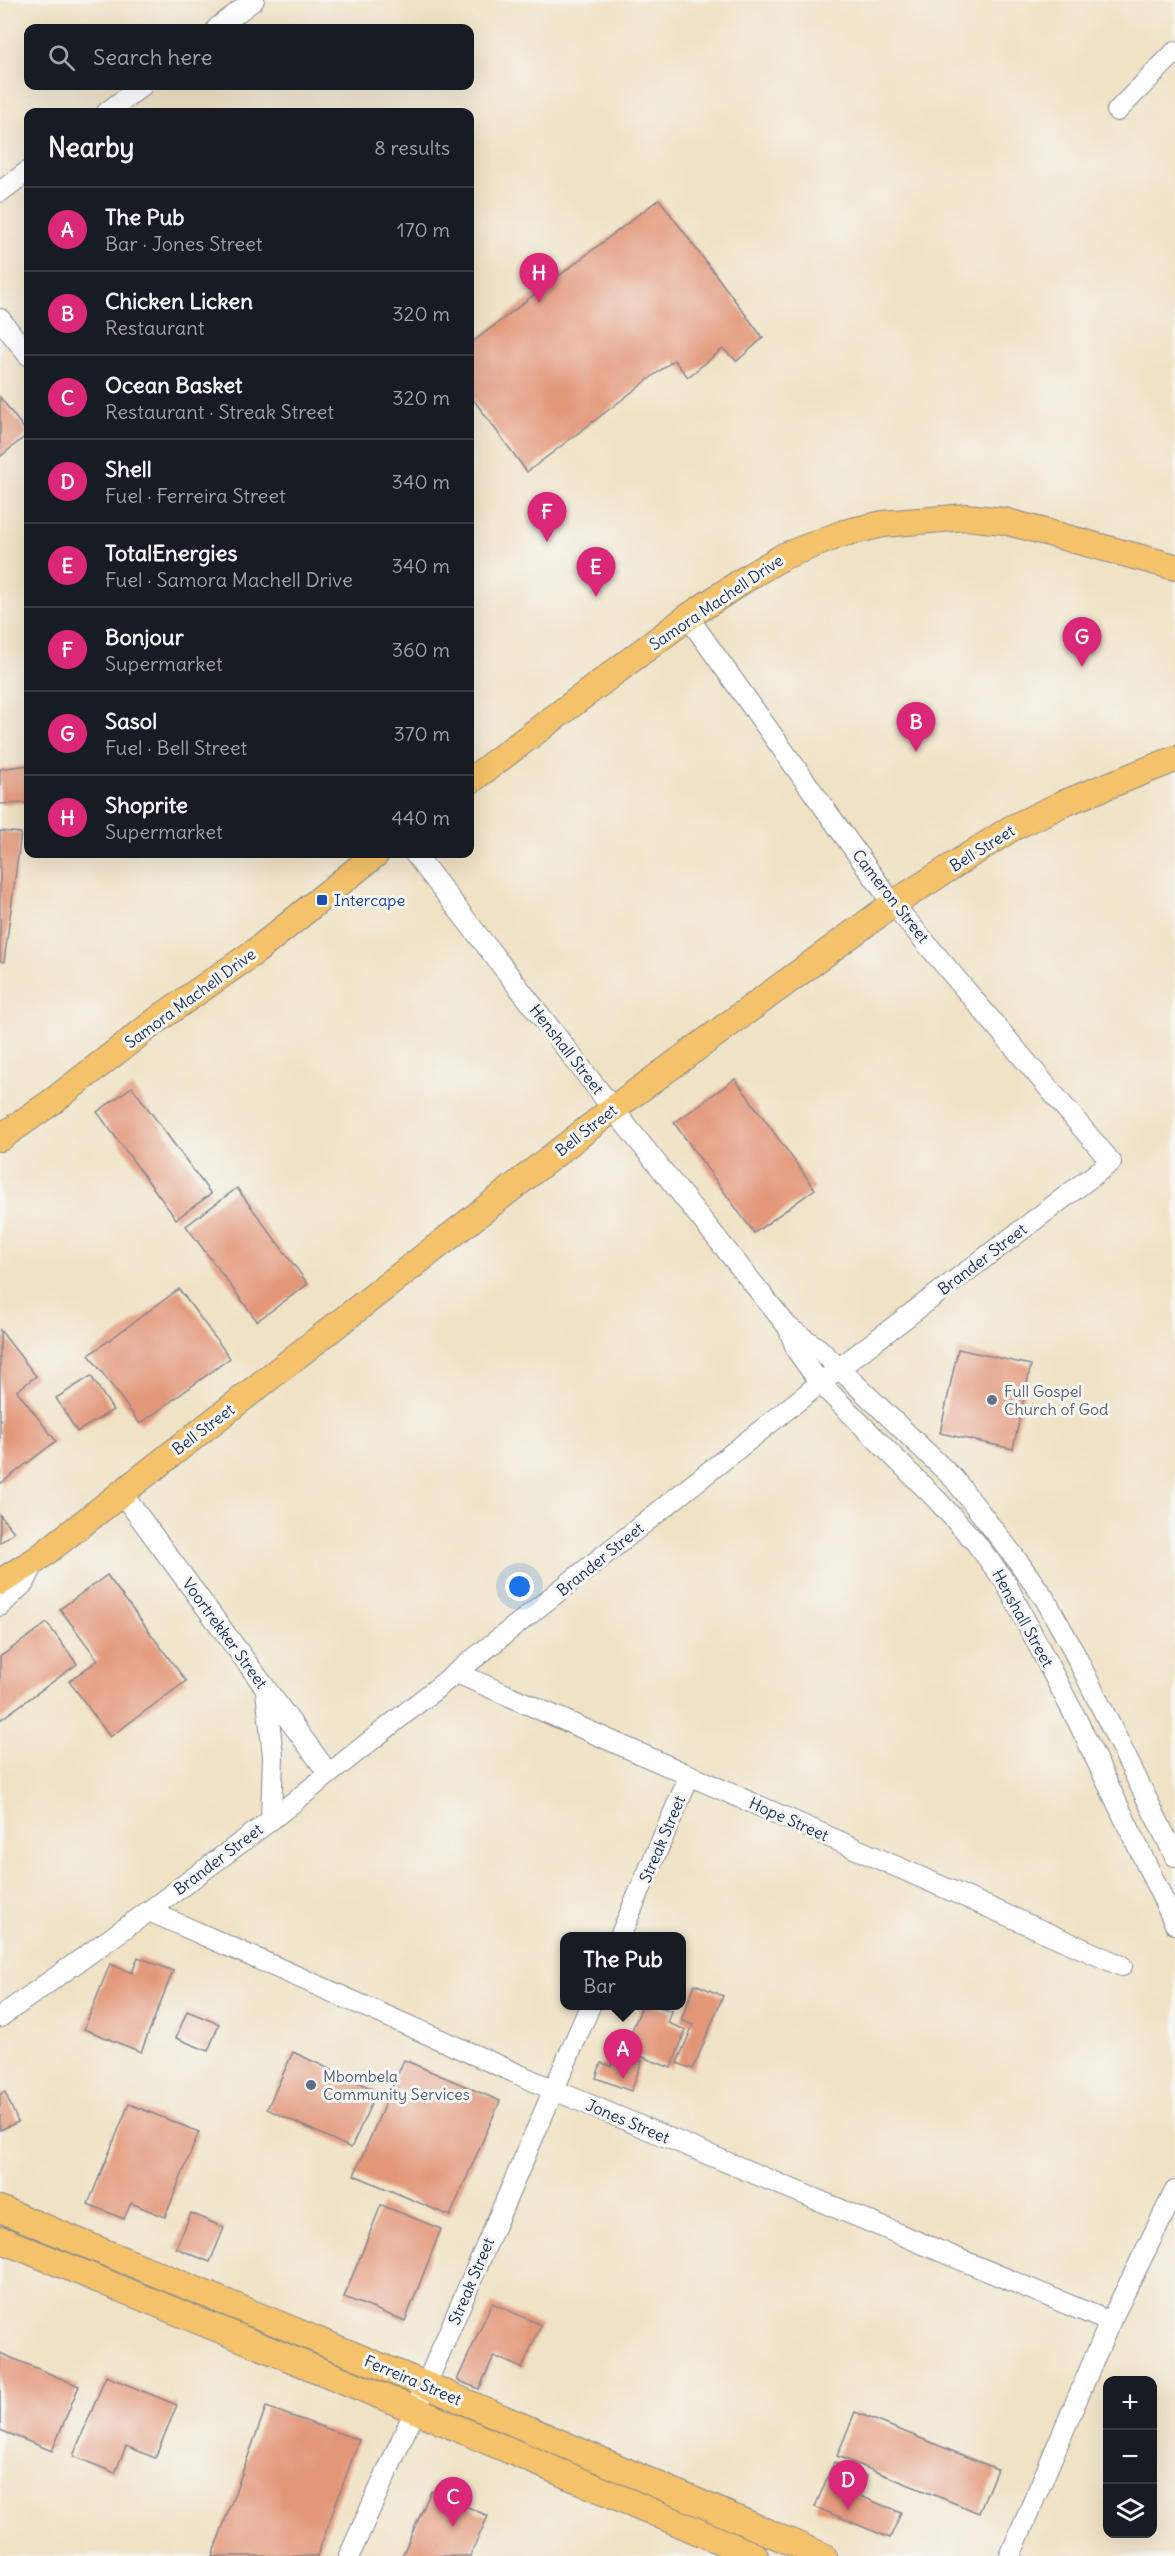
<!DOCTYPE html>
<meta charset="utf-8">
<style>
body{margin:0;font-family:Delius,sans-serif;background:#242831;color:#f1f3f6}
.controls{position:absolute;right:18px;bottom:18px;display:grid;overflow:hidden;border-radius:12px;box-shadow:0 6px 24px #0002}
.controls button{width:54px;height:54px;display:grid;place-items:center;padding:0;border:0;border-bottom:2px solid #363941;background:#171b24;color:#f1f3f6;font:30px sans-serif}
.you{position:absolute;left:520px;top:1587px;width:21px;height:21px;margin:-15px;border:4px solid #fff;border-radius:50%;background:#1a73e8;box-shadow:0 0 0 9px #1a73e833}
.badge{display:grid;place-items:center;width:39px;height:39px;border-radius:50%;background:#db2777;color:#fff;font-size:20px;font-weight:700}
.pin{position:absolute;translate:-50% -50px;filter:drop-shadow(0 2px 3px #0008)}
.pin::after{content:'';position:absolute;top:32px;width:21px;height:18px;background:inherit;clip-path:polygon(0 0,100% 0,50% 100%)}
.popup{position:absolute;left:560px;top:1932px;width:126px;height:78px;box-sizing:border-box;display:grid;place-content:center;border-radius:12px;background:#171b24;filter:drop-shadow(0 2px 4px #0005);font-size:20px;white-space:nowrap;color:#9ea1a6}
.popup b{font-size:22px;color:#f1f3f6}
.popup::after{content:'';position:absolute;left:50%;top:100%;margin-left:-12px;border:12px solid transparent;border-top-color:#171b24}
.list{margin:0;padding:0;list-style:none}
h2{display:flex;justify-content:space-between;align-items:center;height:78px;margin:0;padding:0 24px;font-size:26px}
h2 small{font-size:20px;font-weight:400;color:#9ea1a6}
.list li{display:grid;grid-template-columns:39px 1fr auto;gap:18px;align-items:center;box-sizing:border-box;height:84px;padding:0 24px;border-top:2px solid #363941}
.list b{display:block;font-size:22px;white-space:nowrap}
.list p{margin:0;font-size:20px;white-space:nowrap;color:#9ea1a6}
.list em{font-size:20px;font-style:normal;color:#9ea1a6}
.icon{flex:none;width:33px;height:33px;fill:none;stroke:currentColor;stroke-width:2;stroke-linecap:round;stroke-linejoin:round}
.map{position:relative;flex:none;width:1175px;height:2556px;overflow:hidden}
.search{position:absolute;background:#171b24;box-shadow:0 6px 24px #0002;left:24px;top:24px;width:450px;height:66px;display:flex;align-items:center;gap:15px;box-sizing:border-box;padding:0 21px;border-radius:12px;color:#9ea1a6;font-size:22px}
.panel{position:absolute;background:#171b24;box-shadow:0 6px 24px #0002;left:24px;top:108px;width:450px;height:750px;border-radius:12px}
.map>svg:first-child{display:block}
.building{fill:#e39779}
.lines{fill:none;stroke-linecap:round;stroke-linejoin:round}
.minor-casing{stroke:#868892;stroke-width:22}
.major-casing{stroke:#868892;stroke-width:28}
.minor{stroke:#fff;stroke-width:20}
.major{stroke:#f4c26a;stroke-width:26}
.transit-dot{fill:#1a4fb4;stroke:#f6f6f2;stroke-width:2}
.worship-dot{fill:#6b7280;stroke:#f6f6f2;stroke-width:2}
.service-dot{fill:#5c6f8a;stroke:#f6f6f2;stroke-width:2}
.labels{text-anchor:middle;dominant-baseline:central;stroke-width:6;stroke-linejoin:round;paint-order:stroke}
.street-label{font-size:16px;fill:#1b2f5e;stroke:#f6f6f2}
.transit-label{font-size:16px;fill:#164399;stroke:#f6f6f2;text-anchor:start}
.worship-label{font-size:16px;fill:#5b616d;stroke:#f6f6f2;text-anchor:start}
.service-label{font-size:16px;fill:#4e5e75;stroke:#f6f6f2;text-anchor:start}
</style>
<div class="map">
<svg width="1175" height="2556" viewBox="0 0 1175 2556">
<rect width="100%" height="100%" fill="#f6f6f2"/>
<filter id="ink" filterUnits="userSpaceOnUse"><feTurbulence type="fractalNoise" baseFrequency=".0167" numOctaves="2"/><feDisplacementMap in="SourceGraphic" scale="12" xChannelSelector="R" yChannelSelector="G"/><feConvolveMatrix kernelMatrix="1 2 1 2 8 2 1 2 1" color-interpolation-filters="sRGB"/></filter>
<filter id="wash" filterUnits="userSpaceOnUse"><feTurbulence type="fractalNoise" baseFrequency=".008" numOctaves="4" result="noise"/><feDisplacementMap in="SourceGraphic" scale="24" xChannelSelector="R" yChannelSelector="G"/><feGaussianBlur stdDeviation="1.35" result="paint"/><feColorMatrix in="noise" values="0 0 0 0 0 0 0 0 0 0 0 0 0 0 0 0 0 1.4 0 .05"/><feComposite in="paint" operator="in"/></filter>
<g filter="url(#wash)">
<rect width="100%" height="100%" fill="#f0e2c5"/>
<g id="blocks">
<g class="building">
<path d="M659,199L763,338L737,361L723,349L688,377L674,360L527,472L470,395V344Z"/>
<path d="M0,397L28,434L0,457Z"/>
<path d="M28,765V803L0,804V769Z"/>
<path d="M0,831L21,833L4,962L0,961Z"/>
<path d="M735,1079L815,1189L754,1233L674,1123Z"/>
<path d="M132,1087L211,1194L176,1219L97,1112Z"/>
<path d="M237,1188L308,1284L257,1321L186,1226Z"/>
<path d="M179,1289L230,1358L140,1424L89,1355Z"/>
<path d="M0,1330L36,1376L17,1391L56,1441L0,1484Z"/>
<path d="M958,1349L1031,1365L1013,1449L940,1433Z"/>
<path d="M91,1376L113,1410L77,1432L56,1398Z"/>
<path d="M0,1515L14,1532L0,1543Z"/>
<path d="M107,1575L186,1681L110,1737L69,1681L98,1660L60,1609Z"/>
<path d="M47,1623L77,1664L0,1720V1657Z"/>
<path d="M138,1957L173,1971L141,2052L84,2029L110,1964L132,1973Z"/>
<path d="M695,1984L723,1996L693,2069L677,2063L693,2025L681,2020Z"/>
<path d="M642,2006H657L672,2011L668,2023L686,2030L671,2068L624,2050Z"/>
<path d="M187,2011L219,2024L208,2051L176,2038Z"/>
<path d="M293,2052L377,2091L351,2148L267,2109Z"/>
<path d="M617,2052L642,2061L631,2091L596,2078L601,2063L611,2066Z"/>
<path d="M404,2060L500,2101L450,2216L354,2175Z"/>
<path d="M5,2092L18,2122L0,2130V2094Z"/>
<path d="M129,2104L199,2132L165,2217L131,2203L124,2219L88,2204Z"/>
<path d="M381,2205L441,2229L405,2321L344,2297Z"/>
<path d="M191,2213L224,2228L210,2262L176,2248Z"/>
<path d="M492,2303L541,2325L522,2368L494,2356L479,2389L457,2380Z"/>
<path d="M0,2353L79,2386L52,2451L0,2430Z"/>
<path d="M106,2376L177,2405L155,2458L126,2446L115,2473L73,2456Z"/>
<path d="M266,2407L359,2440L317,2556H212Z"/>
<path d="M855,2412L997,2469L979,2513L837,2456Z"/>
<path d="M834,2462L867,2476L858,2495L901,2513L890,2538L815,2507Z"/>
<path d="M431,2491L488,2516L470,2556H402Z"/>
</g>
</g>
</g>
<g filter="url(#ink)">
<use href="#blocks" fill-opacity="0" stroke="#868892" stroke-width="1.5"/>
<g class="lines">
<g class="minor-casing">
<g id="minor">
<path d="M217,28L254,0"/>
<path d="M1117,111L1175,52"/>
<path d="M107,112L142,86"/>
<path d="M0,192L28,171"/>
<path d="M0,319L28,355"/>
<path d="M415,854L613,1109L788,1327L797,1351L820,1383L937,1500L976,1543L1006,1583L1079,1724L1175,1924"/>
<path d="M788,1327L819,1349L954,1479L1014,1556L1045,1599L1071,1646L1175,1856"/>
<path d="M121,1492L329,1774"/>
<path d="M0,1606L25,1582L36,1560"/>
<path d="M457,1673L1122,1966"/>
<path d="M266,1691L273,1756L271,1820"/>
<path d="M149,1911L554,2090L1110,2322"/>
<path d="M620,1936L690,1775"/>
<path d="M0,2017L149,1911L271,1820L838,1369L1111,1162L893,904L688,617"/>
<path d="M349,2556L415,2410L590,2006"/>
<path d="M1010,2556L1110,2322L1175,2191"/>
</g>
</g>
<g class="major-casing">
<g id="major">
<path d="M470,781L688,617L750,576L784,556L844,533L883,524L966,517L1004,521L1175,567"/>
<path d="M0,1138L53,1101L161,1017L256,951L376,854"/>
<path d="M0,1582L36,1560L613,1109L893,904L1012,828L1062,804L1175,759"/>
<path d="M0,2209L426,2385L823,2556"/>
<path d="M0,2239L415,2410L755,2556"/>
</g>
</g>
<use href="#minor" class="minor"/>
<use href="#major" class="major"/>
</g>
</g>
<rect class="transit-dot" x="316" y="894" width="12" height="12" rx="3"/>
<circle class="worship-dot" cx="992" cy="1400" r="6"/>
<circle class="service-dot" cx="311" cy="2085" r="6"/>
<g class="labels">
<g class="street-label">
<text transform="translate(716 602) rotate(-34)">Samora Machell Drive</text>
<text transform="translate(982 848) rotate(-32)">Bell Street</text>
<text transform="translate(891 896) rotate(52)">Cameron Street</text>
<text transform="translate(190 998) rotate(-36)">Samora Machell Drive</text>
<text transform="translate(567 1049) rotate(52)">Henshall Street</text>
<text transform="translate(586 1130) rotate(-38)">Bell Street</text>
<text transform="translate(982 1259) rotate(-37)">Brander Street</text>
<text transform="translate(203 1429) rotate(-37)">Bell Street</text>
<text transform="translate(600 1559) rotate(-39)">Brander Street</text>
<text transform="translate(1023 1618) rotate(61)">Henshall Street</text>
<text transform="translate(225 1633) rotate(54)">Voortrekker Street</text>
<text transform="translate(789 1819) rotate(24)">Hope Street</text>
<text transform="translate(662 1839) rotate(-67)">Streak Street</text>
<text transform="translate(218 1859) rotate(-37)">Brander Street</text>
<text transform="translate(628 2121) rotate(23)">Jones Street</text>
<text transform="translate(471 2281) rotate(-67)">Streak Street</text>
<text transform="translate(413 2380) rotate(23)">Ferreira Street</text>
</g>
<g class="transit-label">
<text x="334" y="900">Intercape</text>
</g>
<g class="worship-label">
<text x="1004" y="1391">Full Gospel<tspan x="1004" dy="18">Church of God</tspan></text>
</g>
<g class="service-label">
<text x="323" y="2076">Mbombela<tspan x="323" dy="18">Community Services</tspan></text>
</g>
</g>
</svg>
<div class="controls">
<button>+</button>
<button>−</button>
<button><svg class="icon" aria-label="layers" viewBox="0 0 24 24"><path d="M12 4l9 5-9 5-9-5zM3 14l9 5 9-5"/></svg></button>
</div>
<div class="you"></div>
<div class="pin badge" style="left:623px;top:2079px">A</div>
<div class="popup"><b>The Pub</b>Bar</div>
<div class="pin badge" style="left:916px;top:752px">B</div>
<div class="pin badge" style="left:453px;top:2527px">C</div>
<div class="pin badge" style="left:848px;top:2510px">D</div>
<div class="pin badge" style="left:596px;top:597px">E</div>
<div class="pin badge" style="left:547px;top:542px">F</div>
<div class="pin badge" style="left:1082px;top:667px">G</div>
<div class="pin badge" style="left:539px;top:303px">H</div>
<div class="search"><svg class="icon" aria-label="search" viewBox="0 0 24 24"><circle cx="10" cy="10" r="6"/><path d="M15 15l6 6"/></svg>Search here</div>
<section class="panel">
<h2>Nearby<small>8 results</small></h2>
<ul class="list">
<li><span class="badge">A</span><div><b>The Pub</b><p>Bar · Jones Street</p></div><em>170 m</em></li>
<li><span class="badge">B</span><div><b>Chicken Licken</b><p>Restaurant</p></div><em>320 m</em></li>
<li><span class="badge">C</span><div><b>Ocean Basket</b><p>Restaurant · Streak Street</p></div><em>320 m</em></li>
<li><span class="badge">D</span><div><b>Shell</b><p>Fuel · Ferreira Street</p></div><em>340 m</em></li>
<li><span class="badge">E</span><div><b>TotalEnergies</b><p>Fuel · Samora Machell Drive</p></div><em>340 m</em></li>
<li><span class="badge">F</span><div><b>Bonjour</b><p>Supermarket</p></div><em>360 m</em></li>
<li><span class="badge">G</span><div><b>Sasol</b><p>Fuel · Bell Street</p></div><em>370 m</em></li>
<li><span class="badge">H</span><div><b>Shoprite</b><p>Supermarket</p></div><em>440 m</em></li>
</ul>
</section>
</div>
